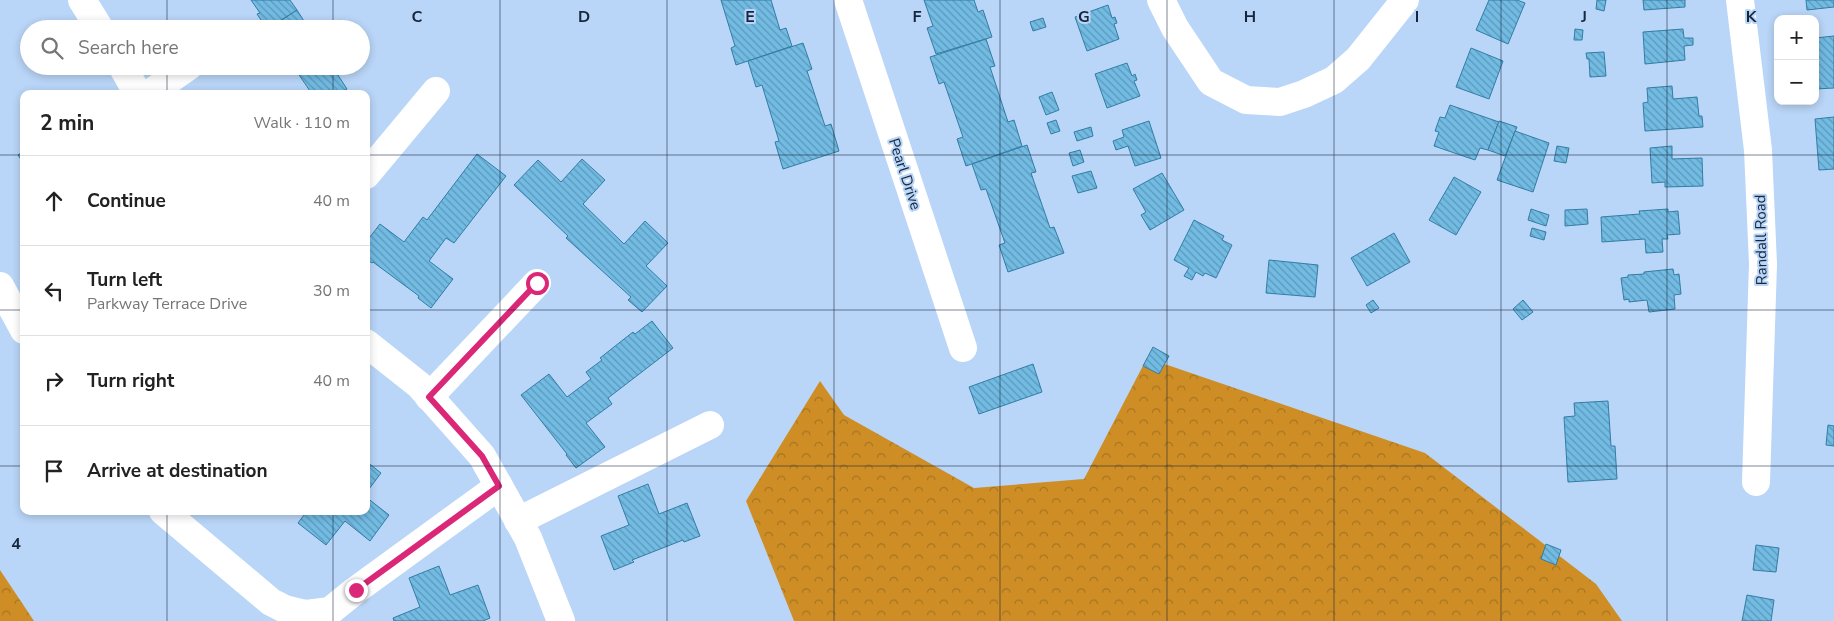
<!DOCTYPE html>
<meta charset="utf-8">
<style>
body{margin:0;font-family:"Nunito Sans",sans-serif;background:#f6f6f6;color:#222}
.controls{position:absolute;right:15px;top:15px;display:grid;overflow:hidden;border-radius:10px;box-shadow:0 2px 8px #0003}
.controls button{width:45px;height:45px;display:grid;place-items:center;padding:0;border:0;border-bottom:1px solid #e0e0e0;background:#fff;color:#222;font:25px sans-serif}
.stop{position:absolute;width:15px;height:15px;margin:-11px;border:4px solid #db2777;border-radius:50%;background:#fff}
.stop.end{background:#db2777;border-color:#fff;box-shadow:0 1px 5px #0008}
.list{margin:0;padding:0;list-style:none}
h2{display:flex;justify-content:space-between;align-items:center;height:65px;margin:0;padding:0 20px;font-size:21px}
h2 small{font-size:16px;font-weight:400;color:#767676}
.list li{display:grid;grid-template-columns:32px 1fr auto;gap:15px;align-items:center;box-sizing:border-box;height:90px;padding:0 20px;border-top:1px solid #e0e0e0}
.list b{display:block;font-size:19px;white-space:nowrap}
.list p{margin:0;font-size:16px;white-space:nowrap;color:#767676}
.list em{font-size:16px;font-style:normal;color:#767676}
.icon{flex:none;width:28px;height:28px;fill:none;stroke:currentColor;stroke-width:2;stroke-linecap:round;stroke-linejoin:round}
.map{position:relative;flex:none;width:1834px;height:621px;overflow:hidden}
.search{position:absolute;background:#fff;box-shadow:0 2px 8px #0003;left:20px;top:20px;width:350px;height:55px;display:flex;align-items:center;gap:12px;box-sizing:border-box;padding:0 18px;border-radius:28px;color:#767676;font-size:19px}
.panel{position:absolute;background:#fff;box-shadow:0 2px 8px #0003;left:20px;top:90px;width:350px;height:425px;border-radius:10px}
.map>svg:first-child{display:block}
.forest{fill:url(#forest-crowns)}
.building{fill:url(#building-back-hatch);stroke:#337da3}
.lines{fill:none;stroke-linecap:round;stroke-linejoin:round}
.minor{stroke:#fff;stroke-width:28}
.route{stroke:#db2777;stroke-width:6}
.grid{fill:none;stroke:#16273d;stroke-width:1;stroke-opacity:0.55}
.labels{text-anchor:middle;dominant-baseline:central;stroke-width:4;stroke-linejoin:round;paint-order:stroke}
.street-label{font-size:15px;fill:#16273d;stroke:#b9d5f7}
.grid-label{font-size:16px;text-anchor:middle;font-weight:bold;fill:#16273d;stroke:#b9d5f7;stroke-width:4;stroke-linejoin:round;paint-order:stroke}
</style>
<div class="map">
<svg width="1834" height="621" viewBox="0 0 1834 621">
<defs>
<pattern id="forest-crowns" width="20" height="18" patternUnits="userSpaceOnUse" patternTransform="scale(1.25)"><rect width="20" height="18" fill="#ce8e25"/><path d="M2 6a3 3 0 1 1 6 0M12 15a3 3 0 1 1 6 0" fill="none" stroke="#a67421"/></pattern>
<pattern id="building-back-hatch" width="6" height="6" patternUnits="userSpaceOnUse" patternTransform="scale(1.25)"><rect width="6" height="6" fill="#72bbe3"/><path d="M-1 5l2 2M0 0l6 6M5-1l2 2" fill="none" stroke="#5d98b9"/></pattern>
</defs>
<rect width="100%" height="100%" fill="#b9d5f7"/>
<g class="forest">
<path d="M1147,358L1425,453L1596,584L1622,621H794L746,501L820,381L844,415L974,488L1084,479Z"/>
<path d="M0,570L34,621H0Z"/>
</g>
<g class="building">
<path d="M251,0H290L297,10L267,29L257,14L260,13Z"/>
<path d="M721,0H771L780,30L786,28L792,46L736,65L731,48L735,46Z"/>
<path d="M924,0H974L978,12L983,10L992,37L936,54L927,28L933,26Z"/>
<path d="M1489,0H1517L1525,3L1508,44L1476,30Z"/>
<path d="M1597,0H1606L1604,11L1596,9Z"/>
<path d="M1643,0H1685V7L1644,10Z"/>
<path d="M1806,0H1834V7L1807,10Z"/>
<path d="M1108,5L1112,18L1115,17L1117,23L1114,24L1119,39L1087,51L1075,17Z"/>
<path d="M297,10L309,29H268Z"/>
<path d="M1043,18L1046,27L1033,31L1030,22Z"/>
<path d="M340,20L346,29H327Z"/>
<path d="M1575,29L1583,30L1582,40H1574Z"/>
<path d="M1683,29L1684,38H1693V45L1684,46L1685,60L1645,64L1643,32Z"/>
<path d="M1834,36V88L1815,89V38Z"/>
<path d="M986,39L995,66L990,67L1008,122L1014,120L1022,146L966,166L957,139L963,137L944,82L939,84L930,57Z"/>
<path d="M803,43L812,69L807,71L825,126L831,124L839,151L783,169L775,142L779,141L762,85L756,87L748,61Z"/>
<path d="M1471,48L1503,61L1489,99L1456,87Z"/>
<path d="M1604,52L1606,76L1590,77L1589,59H1587L1586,53Z"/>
<path d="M1127,63L1132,76L1135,74L1137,80L1134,81L1140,96L1107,108L1095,74Z"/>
<path d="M293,66H332L347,89L340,94H308L310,91Z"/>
<path d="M1672,86L1673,99L1697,97L1699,116H1702L1703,127L1645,131L1643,103L1648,102L1647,88Z"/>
<path d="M1052,92L1059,110L1046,115L1039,97Z"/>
<path d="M1450,105L1499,122L1488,150L1480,148L1475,160L1434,146L1439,132L1435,131L1440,117L1445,118Z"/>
<path d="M1834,117V169L1819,170L1815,119Z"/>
<path d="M1056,120L1060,131L1051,134L1047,123Z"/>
<path d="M1149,121L1161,158L1135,166L1128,146L1116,150L1113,141L1124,137L1122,130Z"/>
<path d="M1499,121L1517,127L1505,156L1488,150Z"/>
<path d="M1091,127L1093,136L1077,141L1074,132Z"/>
<path d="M1515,131L1549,143L1533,192L1497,180Z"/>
<path d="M1027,145L1036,172L1031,173L1050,228L1054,227L1064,253L1008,272L999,245L1005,243L986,189L981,190L972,164Z"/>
<path d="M1557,146L1569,148L1566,163L1554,161Z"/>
<path d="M1672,146V159L1702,158L1703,186L1665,187V182L1652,183L1650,148Z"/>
<path d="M1080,150L1084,162L1073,166L1069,153Z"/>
<path d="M24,151V164L18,155Z"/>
<path d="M477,154L506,176L454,243L446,238L429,261L453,279L431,308L418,298L419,296L373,262L372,263L366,259V242L380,224L404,242L423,217L427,220Z"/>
<path d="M582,159L605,180L583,204L624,244L645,221L668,243L646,266L667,286L642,312L628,300L631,297L566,238L568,236L514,185L538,160L561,182Z"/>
<path d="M1091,171L1097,188L1078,193L1072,176Z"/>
<path d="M1162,173L1184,210L1150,230L1141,215L1146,212L1133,189Z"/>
<path d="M1454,177L1481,192L1456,235L1429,220Z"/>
<path d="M1531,209L1549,215L1546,226L1528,220Z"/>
<path d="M1587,209L1588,224L1565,226V210Z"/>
<path d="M1668,209V212L1678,211L1680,234L1667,235L1668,239H1662L1663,252L1646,253L1645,239L1602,242L1601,217L1640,214L1639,211Z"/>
<path d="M1194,220L1224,236L1222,240L1232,245L1216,278L1205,273L1203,276L1196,272L1192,280L1184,276L1189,268L1174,260Z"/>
<path d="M1532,228L1546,232L1544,240L1530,236Z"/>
<path d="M1394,233L1410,262L1367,286L1351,258Z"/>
<path d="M1269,260L1318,265L1315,297L1266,293Z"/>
<path d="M1673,269L1674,275L1679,274L1681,294L1674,295L1675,309L1649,312L1647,300L1629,302V299L1624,300L1621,278L1628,277V275L1644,274V272Z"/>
<path d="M1373,300L1379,308L1371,313L1366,305Z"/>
<path d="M1523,300L1533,312L1522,320L1513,309Z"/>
<path d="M652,321L673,348L608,398L612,404L586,423L605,447L576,468L566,455L567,454L521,395L549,374L567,397L591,379L586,372L602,360L600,358L633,332L635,334Z"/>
<path d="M1153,347L1169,356L1159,374L1143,366Z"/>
<path d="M1033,364L1042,392L979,414L969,387Z"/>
<path d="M1608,401L1611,446H1615L1617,479L1568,482L1564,417L1575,416L1574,403Z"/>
<path d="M1828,425L1834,426V446L1826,445Z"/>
<path d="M366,461L381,473L366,493Z"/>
<path d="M648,484L659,514L687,503L700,536L684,542L683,540L632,560L634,562L614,570L601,536L629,525L618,496Z"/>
<path d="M366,497L389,515L370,541L345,521L326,545L298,523L307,511H366Z"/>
<path d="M1546,544L1561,550L1556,565L1541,559Z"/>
<path d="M1756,545L1779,548L1776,572L1753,570Z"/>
<path d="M439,566L450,595L478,585L490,618L483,621H394L393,618L420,607L409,578Z"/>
<path d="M1747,595L1774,600L1771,621H1742Z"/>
</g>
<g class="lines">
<g class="minor">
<path d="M82,0L100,29"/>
<path d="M848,0L963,348"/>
<path d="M1161,0L1175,28L1211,82L1246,100L1280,102L1304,94L1334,80L1358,59L1405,0"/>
<path d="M1740,0L1758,150L1763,264L1756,482"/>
<path d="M122,66L138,94"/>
<path d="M149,94L189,66"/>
<path d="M366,175L436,91"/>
<path d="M0,286L24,330"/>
<path d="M366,343L419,385L482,456L528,538L561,621"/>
<path d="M429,397L537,283"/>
<path d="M163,511L271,602L285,609L306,614L330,611L356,590L499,486"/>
<path d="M518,521L710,425"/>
</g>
</g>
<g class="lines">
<path class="route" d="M356,590L499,486L482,456L429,397L537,283"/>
</g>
<path class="grid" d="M167,0V29M333,0V29M500,0V621M667,0V621M834,0V621M1000,0V621M1167,0V621M1334,0V621M1501,0V621M1667,0V621M167,66V94M333,66V94M0,155H24M366,155H1834M0,310H24M366,310H1834M0,466H24M366,466H1834M167,511V621M333,511V621"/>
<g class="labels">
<g class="street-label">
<text transform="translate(905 174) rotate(72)">Pearl Drive</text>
<text transform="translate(1761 240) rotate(-91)">Randall Road</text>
</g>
</g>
<g class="grid-label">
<text x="417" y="22">C</text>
<text x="584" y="22">D</text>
<text x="750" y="22">E</text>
<text x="917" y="22">F</text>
<text x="1084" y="22">G</text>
<text x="1250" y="22">H</text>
<text x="1417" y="22">I</text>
<text x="1584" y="22">J</text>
<text x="1751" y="22">K</text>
<text x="16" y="549">4</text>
</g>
</svg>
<div class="controls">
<button>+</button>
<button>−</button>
</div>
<div class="stop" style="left:537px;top:283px"></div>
<div class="stop end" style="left:356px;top:590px"></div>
<div class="search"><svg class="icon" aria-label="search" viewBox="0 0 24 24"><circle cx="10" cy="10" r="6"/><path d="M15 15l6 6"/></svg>Search here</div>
<section class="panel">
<h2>2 min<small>Walk · 110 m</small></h2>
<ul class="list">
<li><svg class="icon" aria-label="ahead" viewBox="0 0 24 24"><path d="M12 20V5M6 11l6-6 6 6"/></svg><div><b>Continue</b></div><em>40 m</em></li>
<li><svg class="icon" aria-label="left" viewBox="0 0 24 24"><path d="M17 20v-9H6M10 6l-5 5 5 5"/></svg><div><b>Turn left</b><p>Parkway Terrace Drive</p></div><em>30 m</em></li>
<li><svg class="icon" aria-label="right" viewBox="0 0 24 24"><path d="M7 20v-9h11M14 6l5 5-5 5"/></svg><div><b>Turn right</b></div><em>40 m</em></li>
<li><svg class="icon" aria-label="arrive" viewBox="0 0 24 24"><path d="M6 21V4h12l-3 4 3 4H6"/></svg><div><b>Arrive at destination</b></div></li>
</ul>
</section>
</div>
